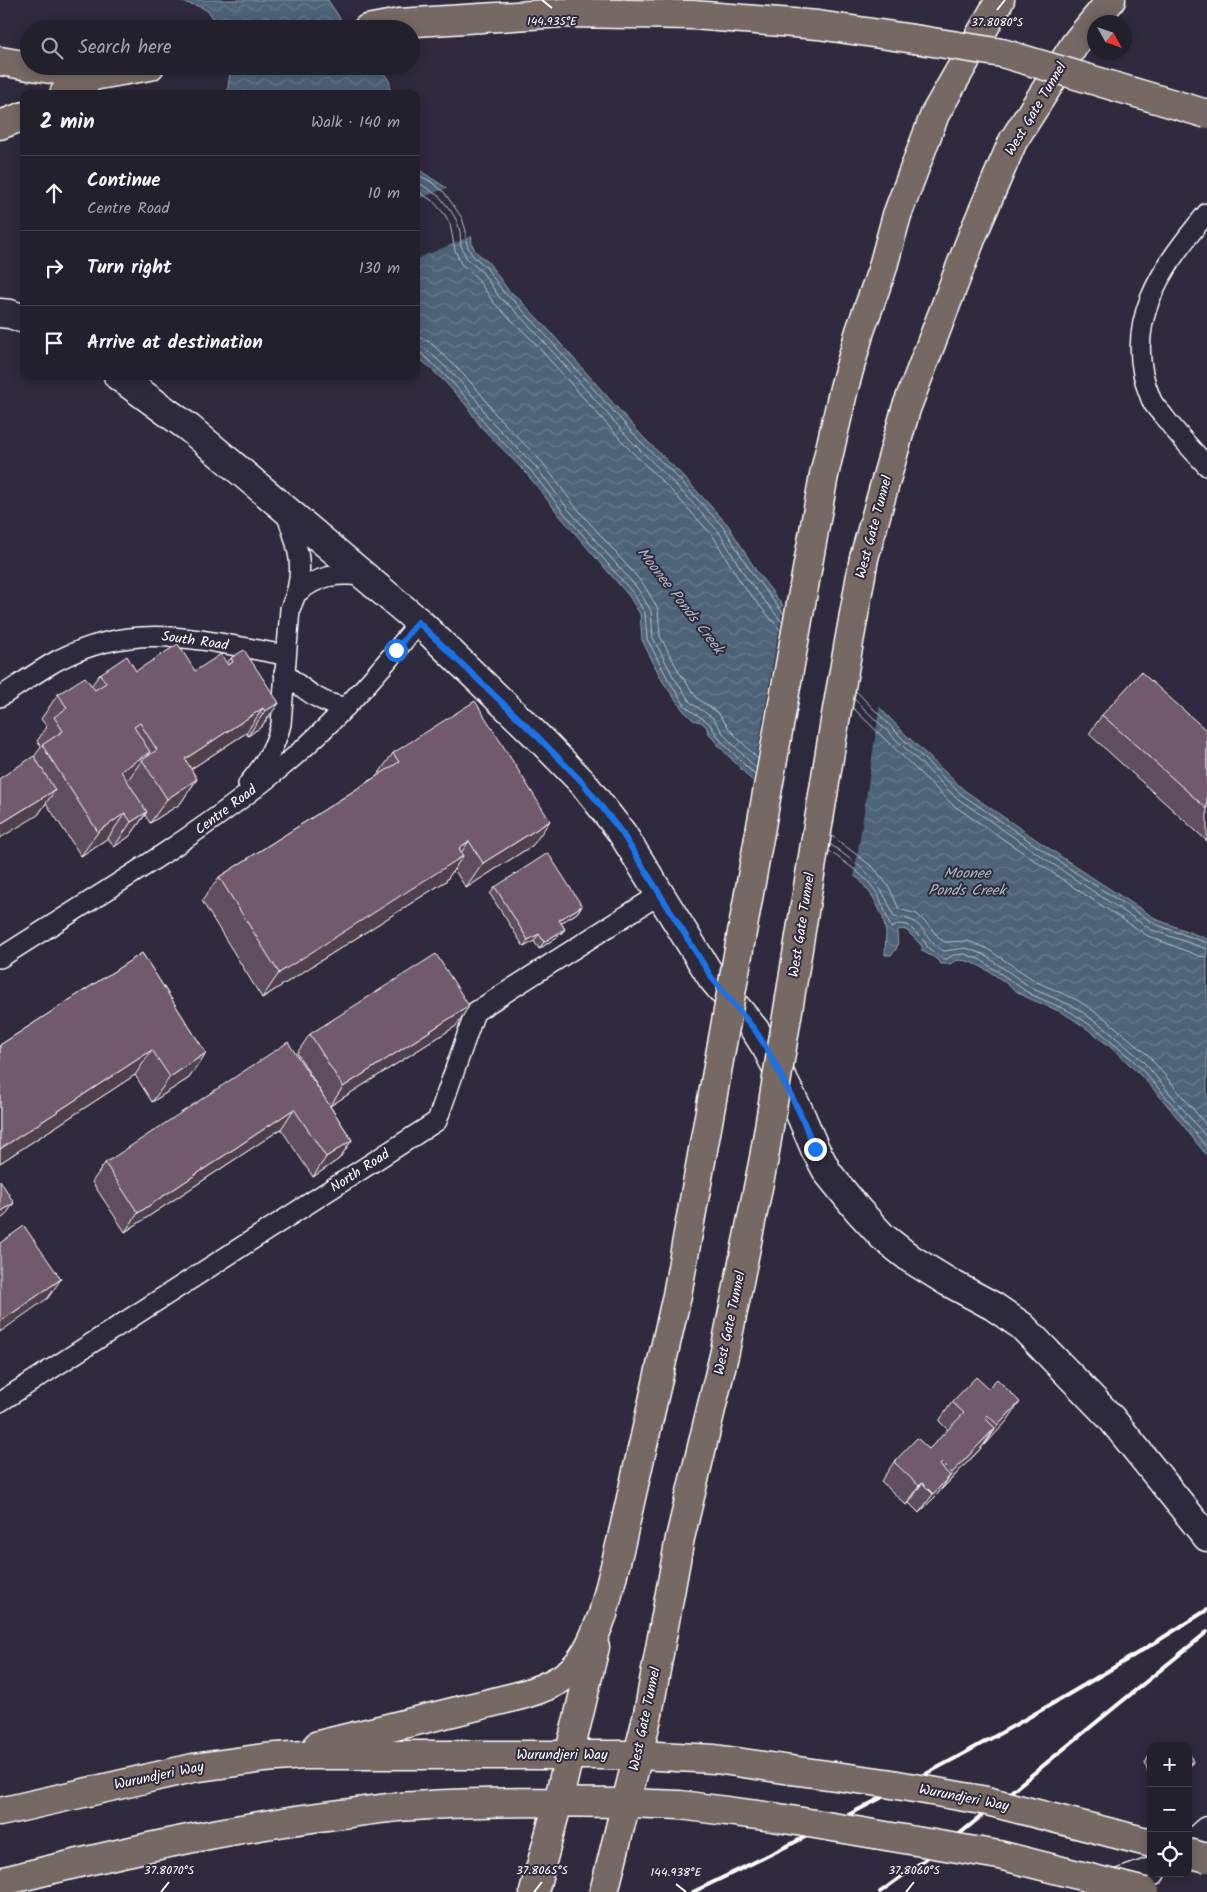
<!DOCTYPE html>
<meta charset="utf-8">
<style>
body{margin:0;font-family:Kalam,sans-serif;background:#2f2d3a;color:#f1f3f6}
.controls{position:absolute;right:15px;bottom:15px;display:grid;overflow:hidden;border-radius:10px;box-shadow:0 2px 12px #0003}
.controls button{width:45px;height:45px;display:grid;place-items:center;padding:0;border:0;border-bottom:1px solid #403e4a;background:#23202e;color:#f1f3f6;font:25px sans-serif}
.compass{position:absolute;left:1087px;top:15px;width:45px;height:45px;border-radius:50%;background:#23202e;box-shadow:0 2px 12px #0003;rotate:130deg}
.stop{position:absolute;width:15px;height:15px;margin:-11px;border:4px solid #1a73e8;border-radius:50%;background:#fff}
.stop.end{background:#1a73e8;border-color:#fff;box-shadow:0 1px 5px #0008}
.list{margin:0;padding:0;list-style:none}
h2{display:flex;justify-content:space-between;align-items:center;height:65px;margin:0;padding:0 20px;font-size:21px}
h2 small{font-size:16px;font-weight:400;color:#a3a3aa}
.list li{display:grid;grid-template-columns:32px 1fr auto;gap:15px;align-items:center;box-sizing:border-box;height:75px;padding:0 20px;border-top:1px solid #403e4a}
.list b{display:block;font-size:19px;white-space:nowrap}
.list p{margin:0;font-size:16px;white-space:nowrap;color:#a3a3aa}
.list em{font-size:16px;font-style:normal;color:#a3a3aa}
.icon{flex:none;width:28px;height:28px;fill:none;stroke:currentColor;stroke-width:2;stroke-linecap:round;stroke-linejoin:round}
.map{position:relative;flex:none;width:1207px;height:1892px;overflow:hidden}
.search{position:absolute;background:#23202e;box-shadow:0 2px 12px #0003;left:20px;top:20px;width:400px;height:55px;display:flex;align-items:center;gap:12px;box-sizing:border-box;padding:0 18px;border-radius:28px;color:#a3a3aa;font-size:19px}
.panel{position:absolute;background:#23202e;box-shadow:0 2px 12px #0003;left:20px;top:90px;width:400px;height:290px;border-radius:10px}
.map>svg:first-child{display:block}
.water{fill:url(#water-waves);stroke:#94a1ae}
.pier{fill:#2f2a3d}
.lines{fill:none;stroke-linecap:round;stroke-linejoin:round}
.shore{stroke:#b8c1c9;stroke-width:1}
.lane-casing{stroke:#fff;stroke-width:22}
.street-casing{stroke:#fff;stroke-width:31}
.primary-casing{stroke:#fff;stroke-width:31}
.highway-casing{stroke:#fff;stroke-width:31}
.lane{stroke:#2f2a3d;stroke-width:19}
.street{stroke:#2f2a3d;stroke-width:28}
.primary{stroke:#766964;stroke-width:28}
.highway{stroke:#766964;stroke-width:28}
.rail{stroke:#fff;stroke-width:4}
.primary-bridge-casing{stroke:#fff;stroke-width:31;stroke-linecap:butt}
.highway-bridge-casing{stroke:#fff;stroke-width:31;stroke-linecap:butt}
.primary-bridge{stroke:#766964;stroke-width:28}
.highway-bridge{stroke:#766964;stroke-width:28}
.wall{fill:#614d5d;stroke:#fff}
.shaded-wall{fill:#4f3f4c;stroke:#fff}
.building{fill:#715a6c;stroke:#fff}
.route{stroke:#1a73e8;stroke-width:6}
.ticks{fill:none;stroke:#fff;stroke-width:2}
.labels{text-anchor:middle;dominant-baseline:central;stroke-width:4;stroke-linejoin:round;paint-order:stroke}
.street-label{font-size:14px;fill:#fff;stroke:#2f2a3d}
.water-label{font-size:15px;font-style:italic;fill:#afb9c2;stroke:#2f2a3d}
.ticks-label{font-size:12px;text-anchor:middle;fill:#fff;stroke:#2f2a3d;stroke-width:4;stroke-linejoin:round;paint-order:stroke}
</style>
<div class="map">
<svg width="1207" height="1892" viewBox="0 0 1207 1892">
<defs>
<pattern id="water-waves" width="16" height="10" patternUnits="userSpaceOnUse" patternTransform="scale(1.25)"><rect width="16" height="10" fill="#4d6378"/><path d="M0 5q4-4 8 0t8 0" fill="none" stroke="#687a8c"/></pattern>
</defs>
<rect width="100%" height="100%" fill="#2f2a3d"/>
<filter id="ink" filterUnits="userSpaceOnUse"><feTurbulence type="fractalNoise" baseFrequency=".02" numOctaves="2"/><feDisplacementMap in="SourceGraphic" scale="10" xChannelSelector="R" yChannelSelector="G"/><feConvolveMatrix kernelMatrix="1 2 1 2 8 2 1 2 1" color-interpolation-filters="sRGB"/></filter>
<g filter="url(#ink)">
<g class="water">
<path d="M176,0H328L347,29H221L209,12L201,7Z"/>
<path d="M231,66H377C384,75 397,83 386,94H227Z"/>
<path d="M416,168L448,189L471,230L472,244L475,251L489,263L508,290L517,297L545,326L643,437L683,476L728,525L757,572L788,612L906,735L964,790L1085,873L1158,920L1207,939V1156C1183,1126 1161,1094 1133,1068C1114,1049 1093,1032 1071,1018C1055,1007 1035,1003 1019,993C1005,983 966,949 950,964H941L935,958L922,951V946L906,930L899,929C894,939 903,945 891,955H885L886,933L883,917L873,897L860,880L819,850L717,744L708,732L706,726L701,722L693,720L683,710L663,682L642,640L640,614L629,596L560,516L527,474L481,427L466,405L445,382L416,355Z"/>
</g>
<g class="pier">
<path d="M449,187L469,215L474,235L416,259V200Z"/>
<path d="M784,602L880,705L854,878L817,851L752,783Z"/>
</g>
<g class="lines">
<g class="shore">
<path d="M416,174L430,181L444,192L462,218L466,231L467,245L472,255L486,267L504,293L514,301L541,330L640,441L679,479L724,528L753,575L784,614"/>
<path d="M416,181L440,197L451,211L457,221L460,232L461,246L467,259L482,272L500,298L510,306L537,334L635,445L675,484L719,532L747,579L782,622"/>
<path d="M416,190L434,202L445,215L450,224L455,250L461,264L476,277L494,303L531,339L630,450L670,489L713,536L741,583L781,631"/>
<path d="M416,338H423L430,342L459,370L481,394L496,415L542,462L574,505L644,585L658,609L660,636L679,672L697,698L718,713L731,731L758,759"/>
<path d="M416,345L425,348L454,375L475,398L490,420L536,467L568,509L638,589L651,611L653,638L673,676L691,703L713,718L725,736L756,768"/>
<path d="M416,352L421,353L449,379L470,402L485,424L531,471L564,513L633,593L645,613L647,639L668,679L686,707L709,723L721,741L755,775"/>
<path d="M856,691L902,738L961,794L1082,877L1155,924L1207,943"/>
<path d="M854,699L958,799L1079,882L1152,930L1207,949"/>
<path d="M853,708L953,805L1075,888L1148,936L1199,956L1207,957"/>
<path d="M832,836L874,868L889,887L899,909L917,914L931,928L940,939L945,942L968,941L986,948L1037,982L1079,1001L1107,1020L1147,1054L1207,1126"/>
<path d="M830,844C862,868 880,878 894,917C920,919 919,927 934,944C936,947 941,949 944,951L966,948L983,954L1033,989L1075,1007L1102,1026L1142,1060L1207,1138"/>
<path d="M829,851C847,864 867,876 878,895C884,906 886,917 891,928L899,924L908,925L925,942L928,948L943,959H947L953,955L965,954L981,960L1030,994L1071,1012L1099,1031L1137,1064L1173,1105L1207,1148"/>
</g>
<g class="lane-casing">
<g id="lane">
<path d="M1207,213C1161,268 1120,325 1151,399C1153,404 1158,410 1162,414C1176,433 1191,449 1207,466"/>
<path d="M297,593C319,575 337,573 364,576"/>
<path d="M284,673C304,689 320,704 346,707"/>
<path d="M0,697C19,685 38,671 58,660C137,619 203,641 285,655"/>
<path d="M248,784C264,765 275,748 281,724L290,609C307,573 299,547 285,511"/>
<path d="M0,958C92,899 187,843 272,775C328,731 375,678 419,622"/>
<path d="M0,1402L437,1121L475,1012L660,894"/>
</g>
</g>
<g class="street-casing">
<g id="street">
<path d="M0,313L10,314L24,319"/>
<path d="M118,376L189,428L419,622L539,738L583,783L622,833L712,978L755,1030L767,1049L799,1111L815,1149L828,1173L858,1210L883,1237L911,1259L948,1282L993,1306L1022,1326L1111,1418L1207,1537"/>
<path d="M1188,1848L1207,1831"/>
<path d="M1103,1889L1151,1872"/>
</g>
</g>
<g class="primary-casing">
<g id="primary">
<path d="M638,1755L715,1759L791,1770"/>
<path d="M534,1892L558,1802"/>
<path d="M604,1892L626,1803L680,1805L773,1817"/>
</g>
</g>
<g class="highway-casing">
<g id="highway">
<path d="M367,29L399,23L563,13L693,15L818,25L914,39"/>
<path d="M0,61L29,66"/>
<path d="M32,66L93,76L150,66"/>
<path d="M64,94L93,76"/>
<path d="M0,125L24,116"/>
<path d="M824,475L844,388L860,331L882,270L897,215L935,114L1000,0"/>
<path d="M864,558L906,409L973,234L1013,141L1075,44L1111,0"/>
<path d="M318,1745L518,1696C572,1681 584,1665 603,1614"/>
<path d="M558,1802L595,1647"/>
<path d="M0,1812L193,1768L264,1758L304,1755H638"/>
<path d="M0,1882C113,1854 226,1828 342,1814C366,1811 390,1807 414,1806C484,1801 555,1802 626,1803L648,1714"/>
</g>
</g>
<use href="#lane" class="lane"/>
<use href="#street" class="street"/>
<use href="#primary" class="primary"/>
<use href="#highway" class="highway"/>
<g class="rail">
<path d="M693,1892C869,1808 1042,1715 1207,1610"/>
<path d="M880,1892L952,1840L1207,1632"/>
</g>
<g class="primary-bridge-casing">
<g id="primary-bridge">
<path d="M791,1770L886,1783L987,1801L1151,1843"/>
<path d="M773,1817L999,1855L1145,1892"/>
<path d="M1188,1853L1207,1858"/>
</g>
</g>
<g class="highway-bridge-casing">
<g id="highway-bridge">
<path d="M914,39L1002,53L1207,114"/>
<path d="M603,1614L621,1542L677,1295L824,475"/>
<path d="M648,1714L680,1538L725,1351L764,1158L835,721L864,558"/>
</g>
</g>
<use href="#primary-bridge" class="primary-bridge"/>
<use href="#highway-bridge" class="highway-bridge"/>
</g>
<g class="wall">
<path d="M231,658L279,703L261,727L248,736L246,733L191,769L197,779L180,804L150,823L145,815L130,836L114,847L108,838L81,856L46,803L38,815L34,757L41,747L37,741L47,727L41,719L58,694L91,686L100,674L136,671H195L227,663Z"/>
<path d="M1102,715L1207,731V841L1089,734Z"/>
<path d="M393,753L533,845L466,888L454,869L446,881L262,998L202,901L219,877L377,776Z"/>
<path d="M495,887L582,906L577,913L561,923L565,929L560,935L539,949L534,941L524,947L490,894Z"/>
<path d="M142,953L206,1053L189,1078L152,1102L135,1075L0,1163V1045Z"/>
<path d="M469,1006L456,1026L330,1106L352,1140L339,1159L313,1177L281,1129L125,1232L92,1182L105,1163L324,1097L297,1053L310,1034Z"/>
<path d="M952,1402L1007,1421L919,1513L909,1503L906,1505L881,1481L894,1462L929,1449L948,1430L939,1421Z"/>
<path d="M1149,1756H1151V1776H1149L1145,1763Z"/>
</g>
<g class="shaded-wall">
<path d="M279,703L261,727L248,736L265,711Z"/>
<path d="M263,708L246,733L168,784L185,759Z"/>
<path d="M150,752L143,762L142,760L128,780L103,796L121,771Z"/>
<path d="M197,779L180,804L150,823L167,799Z"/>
<path d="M55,790L38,815L0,838V824Z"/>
<path d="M147,812L130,836L114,847L131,822Z"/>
<path d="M125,813L108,838L81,856L98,832Z"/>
<path d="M550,821L533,845L466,888L483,863Z"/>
<path d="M469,841L456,860L463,856L446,881L262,998L279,973L459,848Z"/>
<path d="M582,906L577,913L554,927L559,920Z"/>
<path d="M565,929L560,935L539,949L544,942Z"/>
<path d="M539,934L534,941L524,947L528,940Z"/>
<path d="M469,1006L456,1026L330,1106L343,1087Z"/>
<path d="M152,1050L135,1075L0,1163V1149Z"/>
<path d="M206,1053L189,1078L152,1102L170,1077Z"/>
<path d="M294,1109L281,1129L125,1232L138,1213Z"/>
<path d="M352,1140L339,1159L313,1177L326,1157Z"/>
<path d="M14,1203L5,1216L0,1219V1212Z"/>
<path d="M61,1279L48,1298L0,1332V1322Z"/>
<path d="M1020,1402L1007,1421L985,1445L998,1425Z"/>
<path d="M995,1428L982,1447L939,1492L952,1473Z"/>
<path d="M950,1476L937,1495L919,1513L933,1494Z"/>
<path d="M922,1483L909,1503L906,1505L919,1486Z"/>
<path d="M1193,1762L1188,1769V1764Z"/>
</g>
<g class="building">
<path d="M178,644L195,671L221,654L228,665L233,662L231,658L244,650L279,703L265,711L263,708L185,759L197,779L167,799L142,760L157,750L140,723L134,727L150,752L121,771L147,812L131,822L125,813L98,832L42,745L63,731L54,717L67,708L58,694L85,677L95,690L106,683L100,674L127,656L136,671Z"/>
<path d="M1141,672L1207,731V809L1102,715Z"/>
<path d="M475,701L550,821L483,863L469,841L459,848L463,856L279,973L219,877L399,762L393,753Z"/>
<path d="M34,756L55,790L0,824V778Z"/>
<path d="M548,853L582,906L559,920L565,929L544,942L539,934L528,940L495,887Z"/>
<path d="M142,953L206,1053L170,1077L152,1050L0,1149V1045Z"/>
<path d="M436,954L469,1006L343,1087L310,1034Z"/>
<path d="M288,1042L352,1140L326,1157L294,1109L138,1213L105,1163Z"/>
<path d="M0,1180L14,1203L0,1212Z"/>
<path d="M24,1226L61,1279L0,1322V1243Z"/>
<path d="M976,1377L988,1388L997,1379L1020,1402L998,1425L987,1415L985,1418L995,1428L952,1473L942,1463L940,1465L950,1476L933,1494L922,1483L919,1486L894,1462L917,1438L929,1449L964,1413L952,1402Z"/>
<path d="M1188,1749L1193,1762L1188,1764Z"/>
</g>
</g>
<g class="lines" filter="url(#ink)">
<path class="route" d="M396,650L418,622L539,738L583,783L622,833L712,978L755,1030L767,1049L799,1111L815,1149"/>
</g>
<path class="ticks" d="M542,0L552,8M997,10L1005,0M676,1884L686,1892M161,1892L169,1882M534,1892L542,1882M906,1892L914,1882"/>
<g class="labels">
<g class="street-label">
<text transform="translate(1036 109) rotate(-59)">West Gate Tunnel</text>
<text transform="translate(874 527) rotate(-75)">West Gate Tunnel</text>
<text transform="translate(195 641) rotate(8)">South Road</text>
<text transform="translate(226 810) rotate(-37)">Centre Road</text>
<text transform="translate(802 925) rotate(-81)">West Gate Tunnel</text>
<text transform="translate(360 1171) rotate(-33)">North Road</text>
<text transform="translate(730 1323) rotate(-78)">West Gate Tunnel</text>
<text transform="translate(645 1719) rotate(-78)">West Gate Tunnel</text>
<text x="562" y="1755">Wurundjeri Way</text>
<text transform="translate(159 1776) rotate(-12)">Wurundjeri Way</text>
<text transform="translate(964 1798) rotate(11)">Wurundjeri Way</text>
</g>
<g class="water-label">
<text transform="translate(680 601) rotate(52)">Moonee Ponds Creek</text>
<text x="967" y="874">Moonee<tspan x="967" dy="17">Ponds Creek</tspan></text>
</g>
</g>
<g class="ticks-label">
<text x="552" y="25">144.935°E</text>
<text x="997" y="26">37.8080°S</text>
<text x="169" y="1874">37.8070°S</text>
<text x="542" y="1874">37.8065°S</text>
<text x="914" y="1874">37.8060°S</text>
<text x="676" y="1876">144.938°E</text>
</g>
</svg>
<div class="controls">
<button>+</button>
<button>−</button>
<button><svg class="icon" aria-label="locate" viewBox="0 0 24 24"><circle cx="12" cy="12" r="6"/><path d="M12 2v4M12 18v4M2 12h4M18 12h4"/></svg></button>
</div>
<svg class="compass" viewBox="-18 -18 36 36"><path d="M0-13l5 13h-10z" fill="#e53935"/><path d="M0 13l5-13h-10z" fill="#a3a3aa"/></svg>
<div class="stop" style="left:396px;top:650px"></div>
<div class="stop end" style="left:815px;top:1149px"></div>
<div class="search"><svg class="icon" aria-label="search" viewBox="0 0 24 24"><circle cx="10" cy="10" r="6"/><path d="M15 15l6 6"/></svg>Search here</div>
<section class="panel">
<h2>2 min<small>Walk · 140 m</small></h2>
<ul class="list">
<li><svg class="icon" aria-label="ahead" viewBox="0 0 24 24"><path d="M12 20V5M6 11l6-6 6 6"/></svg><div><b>Continue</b><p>Centre Road</p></div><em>10 m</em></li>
<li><svg class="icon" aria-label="right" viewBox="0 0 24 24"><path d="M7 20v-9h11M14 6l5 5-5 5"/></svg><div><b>Turn right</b></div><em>130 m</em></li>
<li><svg class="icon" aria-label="arrive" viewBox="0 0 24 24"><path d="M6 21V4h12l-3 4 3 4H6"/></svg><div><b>Arrive at destination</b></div></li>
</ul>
</section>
</div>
